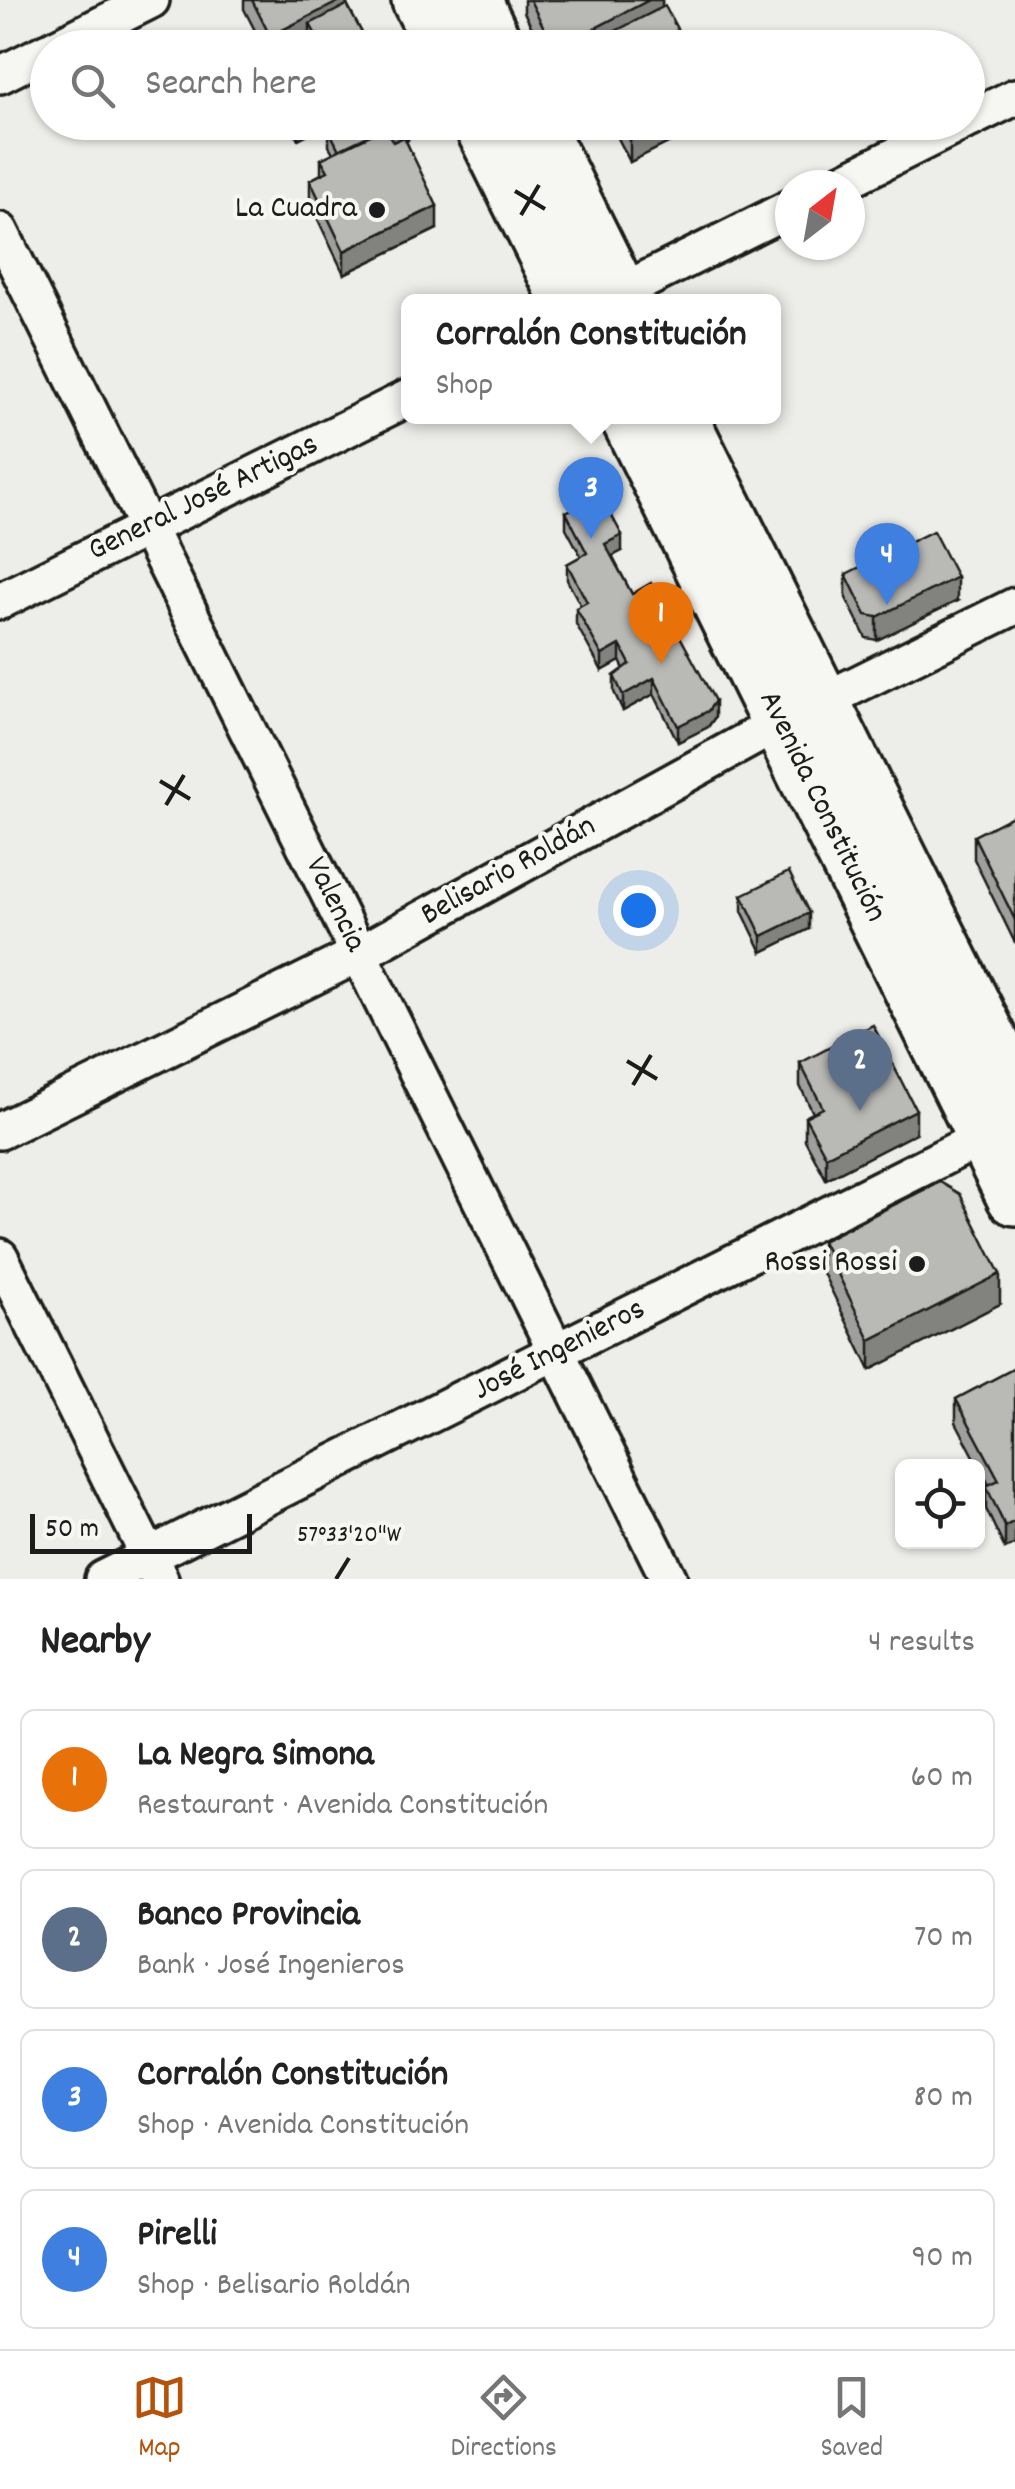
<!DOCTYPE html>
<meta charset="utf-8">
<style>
body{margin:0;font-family:Dekko,sans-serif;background:#f2f2f2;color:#222}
.controls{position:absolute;right:30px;bottom:30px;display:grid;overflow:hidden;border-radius:15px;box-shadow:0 2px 8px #0004}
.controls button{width:90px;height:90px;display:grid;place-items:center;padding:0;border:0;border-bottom:2px solid #e0e0e0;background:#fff;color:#222;font:50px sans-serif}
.compass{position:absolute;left:775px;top:170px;width:90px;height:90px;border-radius:50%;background:#fff;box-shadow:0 2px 8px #0004;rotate:31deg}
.scale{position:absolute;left:30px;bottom:25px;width:222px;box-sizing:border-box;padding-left:10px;border:5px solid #1c1c1c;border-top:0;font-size:28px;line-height:35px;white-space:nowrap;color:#1c1c1c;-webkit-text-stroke:8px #f6f6f2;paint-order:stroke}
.you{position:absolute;left:638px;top:910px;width:35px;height:35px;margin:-25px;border:8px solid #fff;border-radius:50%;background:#1a73e8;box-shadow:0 0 0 15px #1a73e833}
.badge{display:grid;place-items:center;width:65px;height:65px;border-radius:50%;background:#b45309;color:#fff;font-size:32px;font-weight:700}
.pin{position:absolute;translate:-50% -82px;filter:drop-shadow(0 2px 5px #0008)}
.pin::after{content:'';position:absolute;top:52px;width:35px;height:30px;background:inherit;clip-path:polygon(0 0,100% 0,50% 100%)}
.popup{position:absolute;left:401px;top:294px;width:380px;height:130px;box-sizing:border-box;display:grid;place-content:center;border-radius:15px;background:#fff;filter:drop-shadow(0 2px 8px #0005);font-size:32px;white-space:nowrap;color:#767676}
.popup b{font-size:38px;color:#222}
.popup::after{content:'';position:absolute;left:50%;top:100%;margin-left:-20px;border:20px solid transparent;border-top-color:#fff}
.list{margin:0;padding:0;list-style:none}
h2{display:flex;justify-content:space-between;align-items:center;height:130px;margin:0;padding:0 40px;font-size:42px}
h2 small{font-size:32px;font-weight:400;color:#767676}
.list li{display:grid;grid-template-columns:65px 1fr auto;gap:30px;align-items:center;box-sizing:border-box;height:140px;margin:0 20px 20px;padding:0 20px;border:2px solid #e0e0e0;border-radius:15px}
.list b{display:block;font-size:38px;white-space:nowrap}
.list p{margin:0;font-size:32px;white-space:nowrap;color:#767676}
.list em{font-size:32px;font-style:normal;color:#767676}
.icon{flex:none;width:55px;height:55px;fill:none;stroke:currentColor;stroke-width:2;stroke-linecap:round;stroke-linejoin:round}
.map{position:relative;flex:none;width:1015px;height:1579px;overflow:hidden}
.search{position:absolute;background:#fff;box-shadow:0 2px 8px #0004;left:30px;right:30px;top:30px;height:110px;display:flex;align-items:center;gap:25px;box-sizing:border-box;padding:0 35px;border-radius:55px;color:#767676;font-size:38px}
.sheet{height:770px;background:#fff}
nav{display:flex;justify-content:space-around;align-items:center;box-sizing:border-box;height:140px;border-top:2px solid #e0e0e0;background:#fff;font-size:28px;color:#767676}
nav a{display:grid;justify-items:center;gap:5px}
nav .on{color:#b45309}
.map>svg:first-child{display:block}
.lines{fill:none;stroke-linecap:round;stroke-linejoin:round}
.street-casing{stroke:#1c1c1c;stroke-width:42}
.primary-casing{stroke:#1c1c1c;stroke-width:62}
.street{stroke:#f6f6f2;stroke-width:35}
.primary{stroke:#f6f6f2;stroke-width:55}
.wall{fill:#9f9f9d;stroke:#1c1c1c;stroke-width:2.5}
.shaded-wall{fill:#82827f;stroke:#1c1c1c;stroke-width:2.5}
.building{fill:#b9b9b6;stroke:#1c1c1c;stroke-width:2.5}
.ticks{fill:none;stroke:#1c1c1c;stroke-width:4}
.poi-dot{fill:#1c1c1c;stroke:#f6f6f2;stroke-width:4}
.labels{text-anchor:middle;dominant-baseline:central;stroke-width:8;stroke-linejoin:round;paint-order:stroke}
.poi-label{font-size:32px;fill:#1c1c1c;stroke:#f6f6f2;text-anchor:end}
.street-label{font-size:32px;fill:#1c1c1c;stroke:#f6f6f2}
.ticks-label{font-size:25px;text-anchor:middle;fill:#1c1c1c;stroke:#f6f6f2;stroke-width:8;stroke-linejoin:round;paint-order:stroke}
</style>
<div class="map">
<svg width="1015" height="1579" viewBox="0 0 1015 1579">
<rect width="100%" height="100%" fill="#edede9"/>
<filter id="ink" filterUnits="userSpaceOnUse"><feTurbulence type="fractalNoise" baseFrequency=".01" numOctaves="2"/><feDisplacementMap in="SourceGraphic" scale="20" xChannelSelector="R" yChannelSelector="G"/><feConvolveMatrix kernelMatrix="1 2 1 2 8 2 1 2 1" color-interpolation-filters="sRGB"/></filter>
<g filter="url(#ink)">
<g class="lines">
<g class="street-casing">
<g id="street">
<path d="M55,48L151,0"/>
<path d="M0,75L48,51"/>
<path d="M968,120L1015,97"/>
<path d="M837,185L963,122"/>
<path d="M0,231L669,1579"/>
<path d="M603,301L790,208"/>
<path d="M0,601L408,398"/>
<path d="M0,1131L359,954L779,723L1015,606"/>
<path d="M0,1257L160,1579"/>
<path d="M103,1579L1015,1121"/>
</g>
</g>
<g class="primary-casing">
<g id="primary">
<path d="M420,0L444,48"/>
<path d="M473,0L496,48"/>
<path d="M481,122L570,302"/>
<path d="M534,122L623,302"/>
<path d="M628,416L1015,1197"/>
<path d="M679,416L1015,1091"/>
</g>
</g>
<use href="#street" class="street"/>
<use href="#primary" class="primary"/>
</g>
<g class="wall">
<path d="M244,0H347V5L363,35L373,48H314L310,39L294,48H264L244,9Z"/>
<path d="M524,0H662V8L687,48H542L524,12Z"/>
<path d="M290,122H331L298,139Z"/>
<path d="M407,122L408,140L406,141L437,229L344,274L310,203V180L321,174V159L333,153L329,146V130L333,128L331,123Z"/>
<path d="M610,122H710L630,162Z"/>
<path d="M566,512L622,551L612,556L632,594L715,717L708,727L678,742L654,694L623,711L614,692V676L624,669L620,661L602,671L576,624V608L581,606L567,580V564L581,556L566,528Z"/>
<path d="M846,574L957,601L877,640L866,638L846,598Z"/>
<path d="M1015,815V943L974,859V836Z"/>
<path d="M742,895L809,929L762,952L742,911Z"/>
<path d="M800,1063L916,1133L826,1179L805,1140V1117L813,1113L800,1086Z"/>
<path d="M822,1241L1000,1304L870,1370L822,1271Z"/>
<path d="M1015,1368L1005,1549L986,1509V1486L989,1485L956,1422V1399Z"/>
</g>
<g class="shaded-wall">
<path d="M342,0H347V21L310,24V39L294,48H270V36Z"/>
<path d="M649,0H662V17L584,48H557Z"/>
<path d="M298,122H331L298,139Z"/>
<path d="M664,122H710L630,162V139Z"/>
<path d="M408,124V140L343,173V157Z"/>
<path d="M437,206V229L344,274V251Z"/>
<path d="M622,535V551L605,560V544Z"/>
<path d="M957,577V601L877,640V617Z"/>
<path d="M620,645V661L602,671V655Z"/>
<path d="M654,678V694L623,711V695Z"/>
<path d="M715,701V717L708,727L678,742V726Z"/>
<path d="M809,913V929L762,952V936Z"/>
<path d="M916,1110V1133L826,1179V1156Z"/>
<path d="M1000,1274V1304L870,1370V1340Z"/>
<path d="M1015,1521V1544L1005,1549V1526Z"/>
</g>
<g class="building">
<path d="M252,0H342L270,36Z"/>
<path d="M530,0H649L557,48H554Z"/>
<path d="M347,5L363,35L338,48H323L310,24Z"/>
<path d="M665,6L687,48L584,47Z"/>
<path d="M365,34L373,48H338Z"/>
<path d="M340,122H407L408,124L388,133L385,128L339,150L329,130L340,124Z"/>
<path d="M622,122H664L630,139Z"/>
<path d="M385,128L393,142L404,137L437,206L344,251L310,180L328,171L321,159Z"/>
<path d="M600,494L622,535L605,544L632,594L651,583L715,701L708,711L678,726L654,678L623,695L614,676L630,664L620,645L602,655L576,608L587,602L567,564L587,553L566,512Z"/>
<path d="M933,531L957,577L877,617L866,615L846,574Z"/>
<path d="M1015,815V920L974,836Z"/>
<path d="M789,872L809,913L762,936L742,895Z"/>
<path d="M873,1025L916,1110L826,1156L805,1117L823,1108L800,1063Z"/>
<path d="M940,1182L960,1194L1000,1274L870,1340L822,1241Z"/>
<path d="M1015,1368V1521L1005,1526L986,1486L999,1480L956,1399Z"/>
</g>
</g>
<path class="ticks" d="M515,191L545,209M521,215L539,185M160,781L190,799M166,805L184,775M627,1061L657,1079M633,1085L651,1055M336,1579L349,1558"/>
<g class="poi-dot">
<circle cx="377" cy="210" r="10"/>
<circle cx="917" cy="1264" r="10"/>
</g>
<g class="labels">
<g class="poi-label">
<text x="357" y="210">La Cuadra</text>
<text x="897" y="1264">Rossi Rossi</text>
</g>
<g class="street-label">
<text transform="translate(204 499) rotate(-26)">General José Artigas</text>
<text transform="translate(821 807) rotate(64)">Avenida Constitución</text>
<text transform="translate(509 872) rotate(-29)">Belisario Roldán</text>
<text transform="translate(334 905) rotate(64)">Valencia</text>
<text transform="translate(560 1351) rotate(-27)">José Ingenieros</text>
</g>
</g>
<g class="ticks-label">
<text x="349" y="1541">57°33'20"W</text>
</g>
</svg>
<div class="controls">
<button><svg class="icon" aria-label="locate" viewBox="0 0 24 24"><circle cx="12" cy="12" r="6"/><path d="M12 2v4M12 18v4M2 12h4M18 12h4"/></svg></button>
</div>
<svg class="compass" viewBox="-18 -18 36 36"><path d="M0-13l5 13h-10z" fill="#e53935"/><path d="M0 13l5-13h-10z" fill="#767676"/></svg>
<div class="scale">50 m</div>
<div class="you"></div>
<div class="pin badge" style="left:661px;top:664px;background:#e8710a">1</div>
<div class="pin badge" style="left:860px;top:1111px;background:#5c6f8a">2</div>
<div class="pin badge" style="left:591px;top:539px;background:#3f7fe0">3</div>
<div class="popup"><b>Corralón Constitución</b>Shop</div>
<div class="pin badge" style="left:887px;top:605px;background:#3f7fe0">4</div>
<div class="search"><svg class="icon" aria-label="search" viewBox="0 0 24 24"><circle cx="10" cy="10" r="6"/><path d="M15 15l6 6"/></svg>Search here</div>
</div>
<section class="sheet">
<h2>Nearby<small>4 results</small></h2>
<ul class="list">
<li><span class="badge" style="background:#e8710a">1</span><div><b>La Negra Simona</b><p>Restaurant · Avenida Constitución</p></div><em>60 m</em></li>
<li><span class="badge" style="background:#5c6f8a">2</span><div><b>Banco Provincia</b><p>Bank · José Ingenieros</p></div><em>70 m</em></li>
<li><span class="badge" style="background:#3f7fe0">3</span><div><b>Corralón Constitución</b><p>Shop · Avenida Constitución</p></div><em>80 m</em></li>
<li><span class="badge" style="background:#3f7fe0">4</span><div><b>Pirelli</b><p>Shop · Belisario Roldán</p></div><em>90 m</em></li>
</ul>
</section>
<nav>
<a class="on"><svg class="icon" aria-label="map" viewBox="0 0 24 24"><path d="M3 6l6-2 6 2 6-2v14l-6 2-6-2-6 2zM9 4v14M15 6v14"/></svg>Map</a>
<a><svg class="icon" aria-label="directions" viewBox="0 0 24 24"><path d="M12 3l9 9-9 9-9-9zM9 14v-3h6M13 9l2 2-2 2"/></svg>Directions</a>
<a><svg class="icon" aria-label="saved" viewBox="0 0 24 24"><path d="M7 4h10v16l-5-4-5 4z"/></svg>Saved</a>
</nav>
